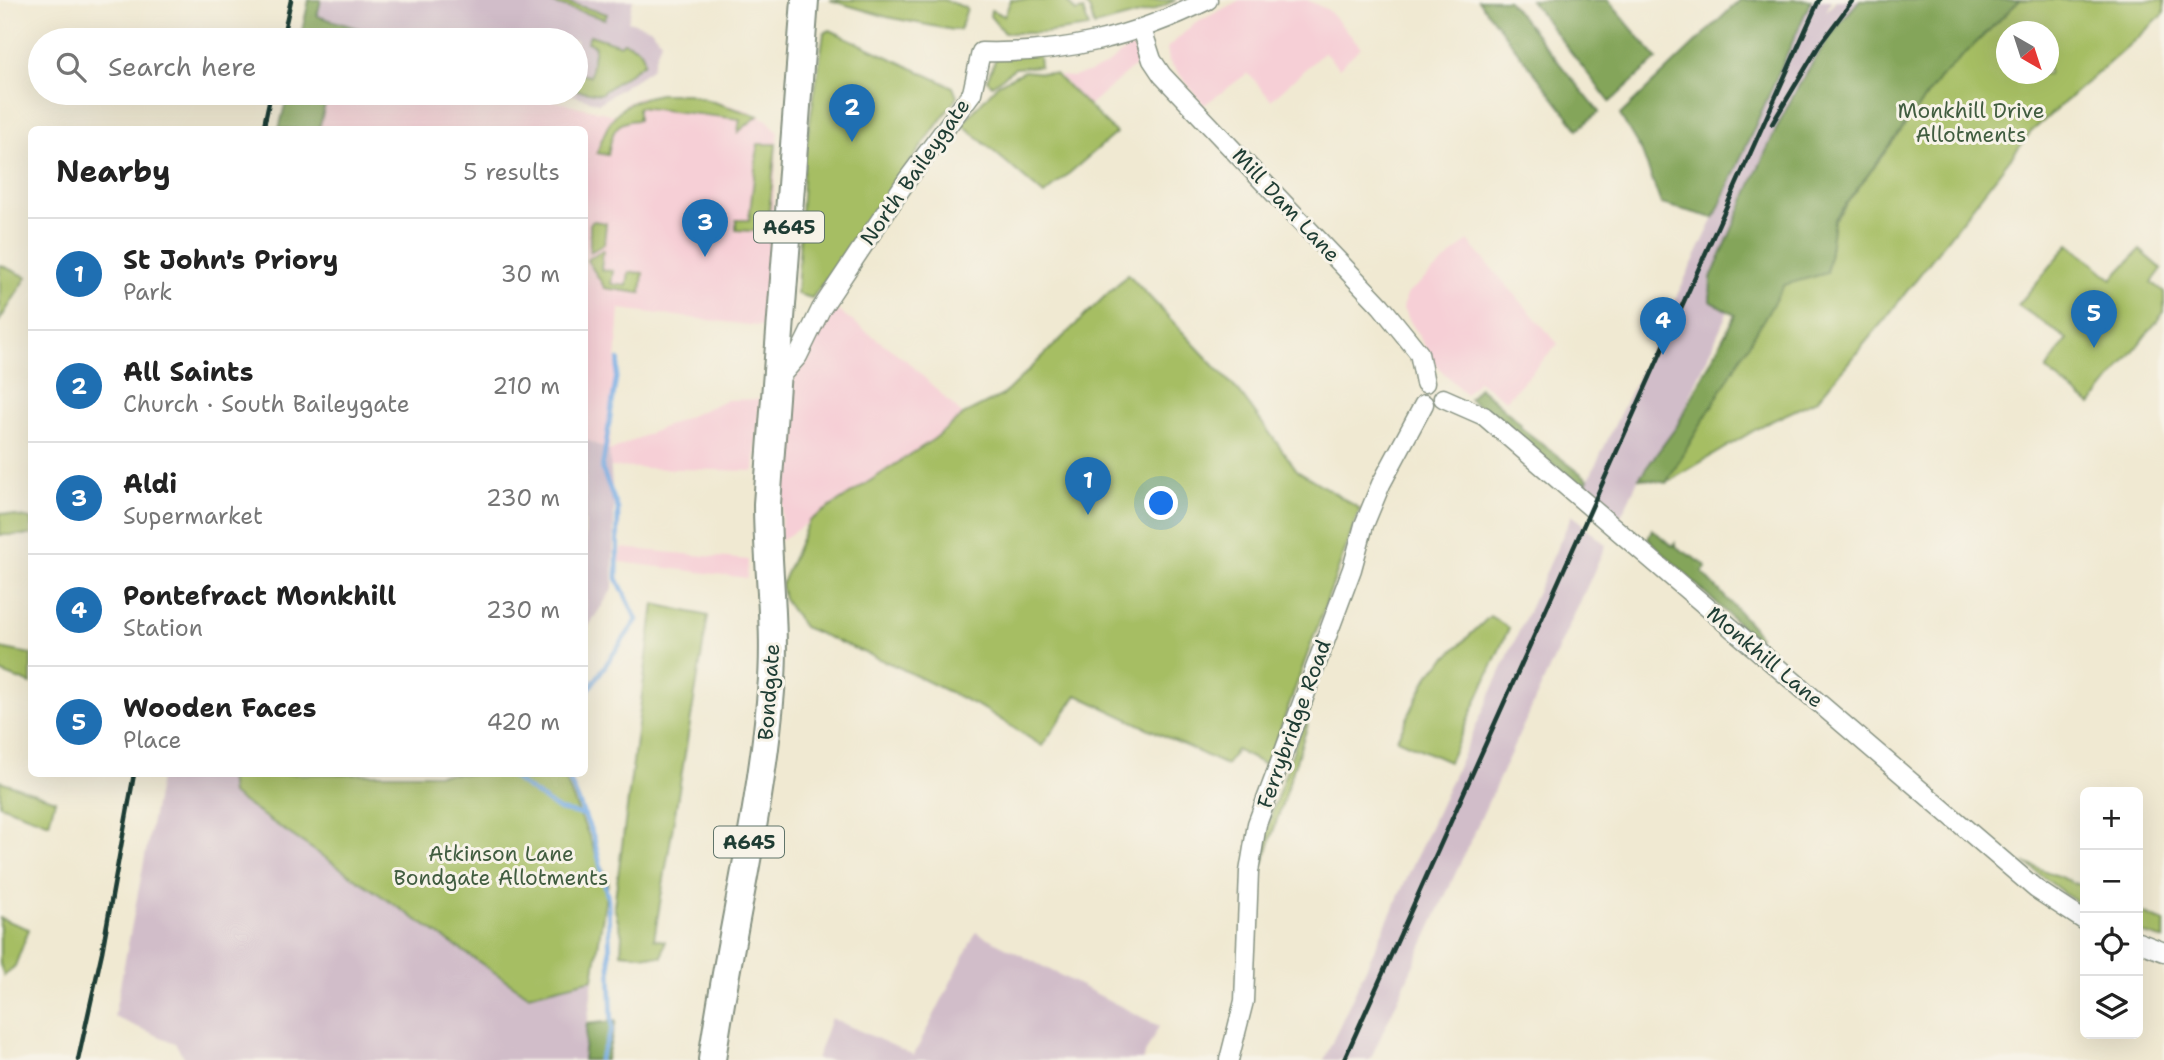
<!DOCTYPE html>
<meta charset="utf-8">
<style>
body{margin:0;font-family:"Shantell Sans",sans-serif;background:#f2f2f2;color:#222}
.controls{position:absolute;right:21px;bottom:21px;display:grid;overflow:hidden;border-radius:10px;box-shadow:0 7px 28px #0002}
.controls button{width:63px;height:63px;display:grid;place-items:center;padding:0;border:0;border-bottom:2px solid #e0e0e0;background:#fff;color:#222;font:35px sans-serif}
.compass{position:absolute;left:1996px;top:21px;width:63px;height:63px;border-radius:50%;background:#fff;box-shadow:0 7px 28px #0002;rotate:141deg}
.you{position:absolute;left:1162px;top:504px;width:24px;height:24px;margin:-18px;border:5px solid #fff;border-radius:50%;background:#1a73e8;box-shadow:0 0 0 10px #1a73e833}
.badge{display:grid;place-items:center;width:46px;height:46px;border-radius:50%;background:#1f6fb2;color:#fff;font-size:23px;font-weight:700}
.pin{position:absolute;translate:-50% -58px;filter:drop-shadow(0 2px 4px #0008)}
.pin::after{content:'';position:absolute;top:37px;width:24px;height:21px;background:inherit;clip-path:polygon(0 0,100% 0,50% 100%)}
.list{margin:0;padding:0;list-style:none}
h2{display:flex;justify-content:space-between;align-items:center;height:91px;margin:0;padding:0 28px;font-size:30px}
h2 small{font-size:23px;font-weight:400;color:#767676}
.list li{display:grid;grid-template-columns:46px 1fr auto;gap:21px;align-items:center;box-sizing:border-box;height:112px;padding:0 28px;border-top:2px solid #e0e0e0}
.list b{display:block;font-size:26px;white-space:nowrap}
.list p{margin:0;font-size:23px;white-space:nowrap;color:#767676}
.list em{font-size:23px;font-style:normal;color:#767676}
.icon{flex:none;width:38px;height:38px;fill:none;stroke:currentColor;stroke-width:2;stroke-linecap:round;stroke-linejoin:round}
.map{position:relative;flex:none;width:2164px;height:1060px;overflow:hidden}
.search{position:absolute;background:#fff;box-shadow:0 7px 28px #0002;left:28px;top:28px;width:560px;height:77px;display:flex;align-items:center;gap:18px;box-sizing:border-box;padding:0 24px;border-radius:38px;color:#767676;font-size:26px}
.panel{position:absolute;background:#fff;box-shadow:0 7px 28px #0002;left:28px;top:126px;width:560px;height:651px;border-radius:10px}
.map>svg:first-child{display:block}
.built{fill:#f6cfd6}
.industrial{fill:#d1bdc9}
.green{fill:#a6be64;stroke:#627e4c;stroke-width:2;fill-rule:evenodd}
.forest{fill:#84a55a;stroke:#527147;stroke-width:2}
.lines{fill:none;stroke-linecap:round;stroke-linejoin:round}
.stream{stroke:#77ade5;stroke-width:4.5}
.minor-casing{stroke:#889383;stroke-width:21}
.highway-casing{stroke:#889383;stroke-width:30}
.minor{stroke:#fff;stroke-width:18}
.highway{stroke:#fff;stroke-width:26}
.rail{stroke:#1f3d34;stroke-width:4.5}
.labels{text-anchor:middle;dominant-baseline:central;stroke-width:6;stroke-linejoin:round;paint-order:stroke}
.shield{fill:#f7f3e8;stroke:#60746a;stroke-width:2}
.shield-label{font-size:19px;font-weight:bold;fill:#1f3d34}
.park-label{font-size:21px;fill:#415d40;stroke:#f7f3e8}
.street-label{font-size:21px;fill:#1f3d34;stroke:#f7f3e8}
</style>
<div class="map">
<svg width="2164" height="1060" viewBox="0 0 2164 1060">
<rect width="100%" height="100%" fill="#f7f3e8"/>
<filter id="ink" filterUnits="userSpaceOnUse"><feTurbulence type="fractalNoise" baseFrequency=".0143" numOctaves="2"/><feDisplacementMap in="SourceGraphic" scale="14" xChannelSelector="R" yChannelSelector="G"/><feConvolveMatrix kernelMatrix="1 2 1 2 8 2 1 2 1" color-interpolation-filters="sRGB"/></filter>
<filter id="wash" filterUnits="userSpaceOnUse"><feTurbulence type="fractalNoise" baseFrequency=".00686" numOctaves="4" result="noise"/><feDisplacementMap in="SourceGraphic" scale="28" xChannelSelector="R" yChannelSelector="G"/><feGaussianBlur stdDeviation="1.57" result="paint"/><feColorMatrix in="noise" values="0 0 0 0 0 0 0 0 0 0 0 0 0 0 0 0 0 1.4 0 .05"/><feComposite in="paint" operator="in"/></filter>
<g filter="url(#wash)">
<rect width="100%" height="100%" fill="#f0e9d2"/>
<g class="built">
<path d="M1240,0H1307L1328,10L1361,47L1339,68L1324,52L1271,100L1248,73L1204,105L1169,61L1167,48L1194,24Z"/>
<path d="M1131,46L1142,60L1088,106L1060,76L1073,77L1090,72L1105,66Z"/>
<path d="M328,93H521L614,115L627,103L640,97L688,94L747,110L767,120L778,131L765,327L620,309L609,451L726,400L760,399L754,471L610,467L609,451L585,439L584,130H319Z"/>
<path d="M1468,241L1558,344L1506,400L1478,381L1465,394L1436,365L1403,309L1406,295Z"/>
<path d="M833,307L907,361L963,415L934,439L780,541L789,389Z"/>
<path d="M621,548L748,560L747,578L620,562Z"/>
</g>
<g class="industrial">
<path d="M321,0H633L628,21L650,28L661,41L651,69L599,103L567,93H576V40H396L317,16Z"/>
<path d="M1811,0H1831L1826,12L1836,0H1952L1728,311L1677,426L1639,478L1619,520L1584,489L1714,218Z"/>
<path d="M585,439L609,451L614,508L613,588L585,632Z"/>
<path d="M1572,515L1606,545L1370,1060H1324Z"/>
<path d="M161,774H229L231,795L528,995L593,979L583,1060H186L175,1043L114,1017Z"/>
<path d="M976,932L1159,1026L1142,1060H816L831,1018L914,1055Z"/>
</g>
<g class="green">
<path d="M542,0H558L607,14L605,19Z"/>
<path d="M830,0H944L967,8L960,30H953L887,17Z"/>
<path d="M1011,0H1066L1076,12L1083,10L1089,27L1044,33H1004L990,16L991,10L1004,16Z"/>
<path d="M1081,0H1176L1154,10L1094,26L1090,10Z"/>
<path d="M2020,0H2164V14L2031,132L1885,319L1817,400L1765,424L1666,483L1784,284L1827,273L1834,221L1940,78ZM2007,32H2048V74H2007Z"/>
<path d="M830,30L953,87L957,97L812,298L797,294L804,158L824,33Z"/>
<path d="M590,35L620,45L624,42C637,47 644,49 644,63L600,94L576,90V74L590,76L595,46L587,42Z"/>
<path d="M1039,54L1040,66L1015,68L992,85L987,80L996,58Z"/>
<path d="M1024,71L1055,74L1116,133L1044,195L962,124L998,84Z"/>
<path d="M660,94H688L758,116L738,132L740,119L638,107V120C613,121 612,133 608,155L597,153C609,115 621,101 660,94Z"/>
<path d="M758,144H776L767,232L736,230V220H749Z"/>
<path d="M594,221L606,223L604,244L590,252V223Z"/>
<path d="M2069,244L2112,279L2140,250L2162,269L2152,282L2164,292V312L2091,405L2046,370L2067,339L2018,305Z"/>
<path d="M603,250L601,270L613,271L611,284L627,286L629,272L643,273L641,293L605,288L587,260Z"/>
<path d="M0,265L27,277L0,320Z"/>
<path d="M1128,274L1240,393L1297,470L1360,509L1267,766L1236,750L1226,765L1077,695L1042,746L984,709L896,666L803,627L784,599L781,585L809,521L934,439L963,415L1003,395Z"/>
<path d="M0,513L31,519V535H0Z"/>
<path d="M654,604L708,616L654,939L665,941L662,957L621,953L622,935L614,906Z"/>
<path d="M1490,616L1509,628L1449,762L1397,739L1429,674Z"/>
<path d="M0,648L31,654V684L0,672Z"/>
<path d="M1305,717L1308,724L1263,863L1260,862L1272,812Z"/>
<path d="M229,774H563L608,882L593,979L528,995L231,794Z"/>
<path d="M0,781L55,800L49,823L0,805Z"/>
<path d="M2025,863L2085,887V909Z"/>
<path d="M2138,911L2164,922V940L2138,932Z"/>
<path d="M0,918L29,929L15,966L4,976L0,964Z"/>
</g>
<g class="forest">
<path d="M309,0H321L317,16L396,40H300Z"/>
<path d="M1478,0H1508L1599,112L1578,129Z"/>
<path d="M1530,0H1608L1657,59L1610,102Z"/>
<path d="M1740,0H1811L1714,218L1661,204L1642,152L1620,115Z"/>
<path d="M1860,0H2020L1940,78L1834,220L1827,273L1784,285L1666,483L1639,478L1677,426L1735,315L1710,301L1711,278C1753,184 1789,77 1860,0Z"/>
<path d="M288,93H328L319,129H279Z"/>
<path d="M1479,387L1521,424L1520,427L1588,479L1584,489L1469,399Z"/>
<path d="M1652,529L1672,546L1675,543V546L1705,565L1706,568L1702,572L1753,627L1759,636L1755,640L1648,539Z"/>
<path d="M616,1021L606,1060H583L587,1024Z"/>
</g>
<g class="lines">
<g class="stream">
<path d="M584,696L637,620L617,578L618,509L602,469L619,360"/>
<path d="M507,774L559,810L585,815"/>
<path d="M567,774L594,838L608,899L612,1029L599,1060"/>
</g>
</g>
</g>
<g filter="url(#ink)">
<g class="lines">
<g class="minor-casing">
<g id="minor">
<path d="M1142,29L1152,60L1162,75L1381,306L1419,353L1425,383"/>
<path d="M777,380L798,356L821,309L907,180L972,93L981,52C1065,54 1133,37 1208,0"/>
<path d="M1443,398L1484,416L2036,889L2085,921"/>
<path d="M2138,942L2164,952"/>
<path d="M1229,1060L1244,1001L1249,872L1257,824L1352,569L1364,525L1381,484L1424,404"/>
</g>
</g>
<g class="highway-casing">
<path id="highway" d="M712,1060C729,937 761,815 771,691C777,629 767,566 767,504L805,0"/>
</g>
<use href="#minor" class="minor"/>
<use href="#highway" class="highway"/>
<g class="rail">
<path d="M282,40L291,0"/>
<path d="M1772,124L1820,44L1853,0"/>
<path d="M263,130L271,93"/>
<path d="M78,1060L102,952L134,774"/>
<path d="M1344,1060L1819,0"/>
</g>
</g>
</g>
<g class="labels">
<g class="shield">
<rect x="754" y="211.5" width="70" height="31" rx="5"/>
<rect x="714" y="826.5" width="70" height="31" rx="5"/>
</g>
<g class="shield-label">
<text x="789" y="227">A645</text>
<text x="749" y="842">A645</text>
</g>
<g class="park-label">
<text x="1971" y="111">Monkhill Drive<tspan x="1971" dy="24">Allotments</tspan></text>
<text x="501" y="854">Atkinson Lane<tspan x="501" dy="24">Bondgate Allotments</tspan></text>
</g>
<g class="street-label">
<text transform="translate(915 172) rotate(-55)">North Baileygate</text>
<text transform="translate(1286 205) rotate(47)">Mill Dam Lane</text>
<text transform="translate(1765 657) rotate(40)">Monkhill Lane</text>
<text transform="translate(769 692) rotate(-86)">Bondgate</text>
<text transform="translate(1294 724) rotate(-70)">Ferrybridge Road</text>
</g>
</g>
</svg>
<div class="controls">
<button>+</button>
<button>−</button>
<button><svg class="icon" aria-label="locate" viewBox="0 0 24 24"><circle cx="12" cy="12" r="6"/><path d="M12 2v4M12 18v4M2 12h4M18 12h4"/></svg></button>
<button><svg class="icon" aria-label="layers" viewBox="0 0 24 24"><path d="M12 4l9 5-9 5-9-5zM3 14l9 5 9-5"/></svg></button>
</div>
<svg class="compass" viewBox="-18 -18 36 36"><path d="M0-13l5 13h-10z" fill="#e53935"/><path d="M0 13l5-13h-10z" fill="#767676"/></svg>
<div class="you"></div>
<div class="pin badge" style="left:1088px;top:515px">1</div>
<div class="pin badge" style="left:852px;top:142px">2</div>
<div class="pin badge" style="left:705px;top:257px">3</div>
<div class="pin badge" style="left:1663px;top:355px">4</div>
<div class="pin badge" style="left:2094px;top:348px">5</div>
<div class="search"><svg class="icon" aria-label="search" viewBox="0 0 24 24"><circle cx="10" cy="10" r="6"/><path d="M15 15l6 6"/></svg>Search here</div>
<section class="panel">
<h2>Nearby<small>5 results</small></h2>
<ul class="list">
<li><span class="badge">1</span><div><b>St John's Priory</b><p>Park</p></div><em>30 m</em></li>
<li><span class="badge">2</span><div><b>All Saints</b><p>Church · South Baileygate</p></div><em>210 m</em></li>
<li><span class="badge">3</span><div><b>Aldi</b><p>Supermarket</p></div><em>230 m</em></li>
<li><span class="badge">4</span><div><b>Pontefract Monkhill</b><p>Station</p></div><em>230 m</em></li>
<li><span class="badge">5</span><div><b>Wooden Faces</b><p>Place</p></div><em>420 m</em></li>
</ul>
</section>
</div>
